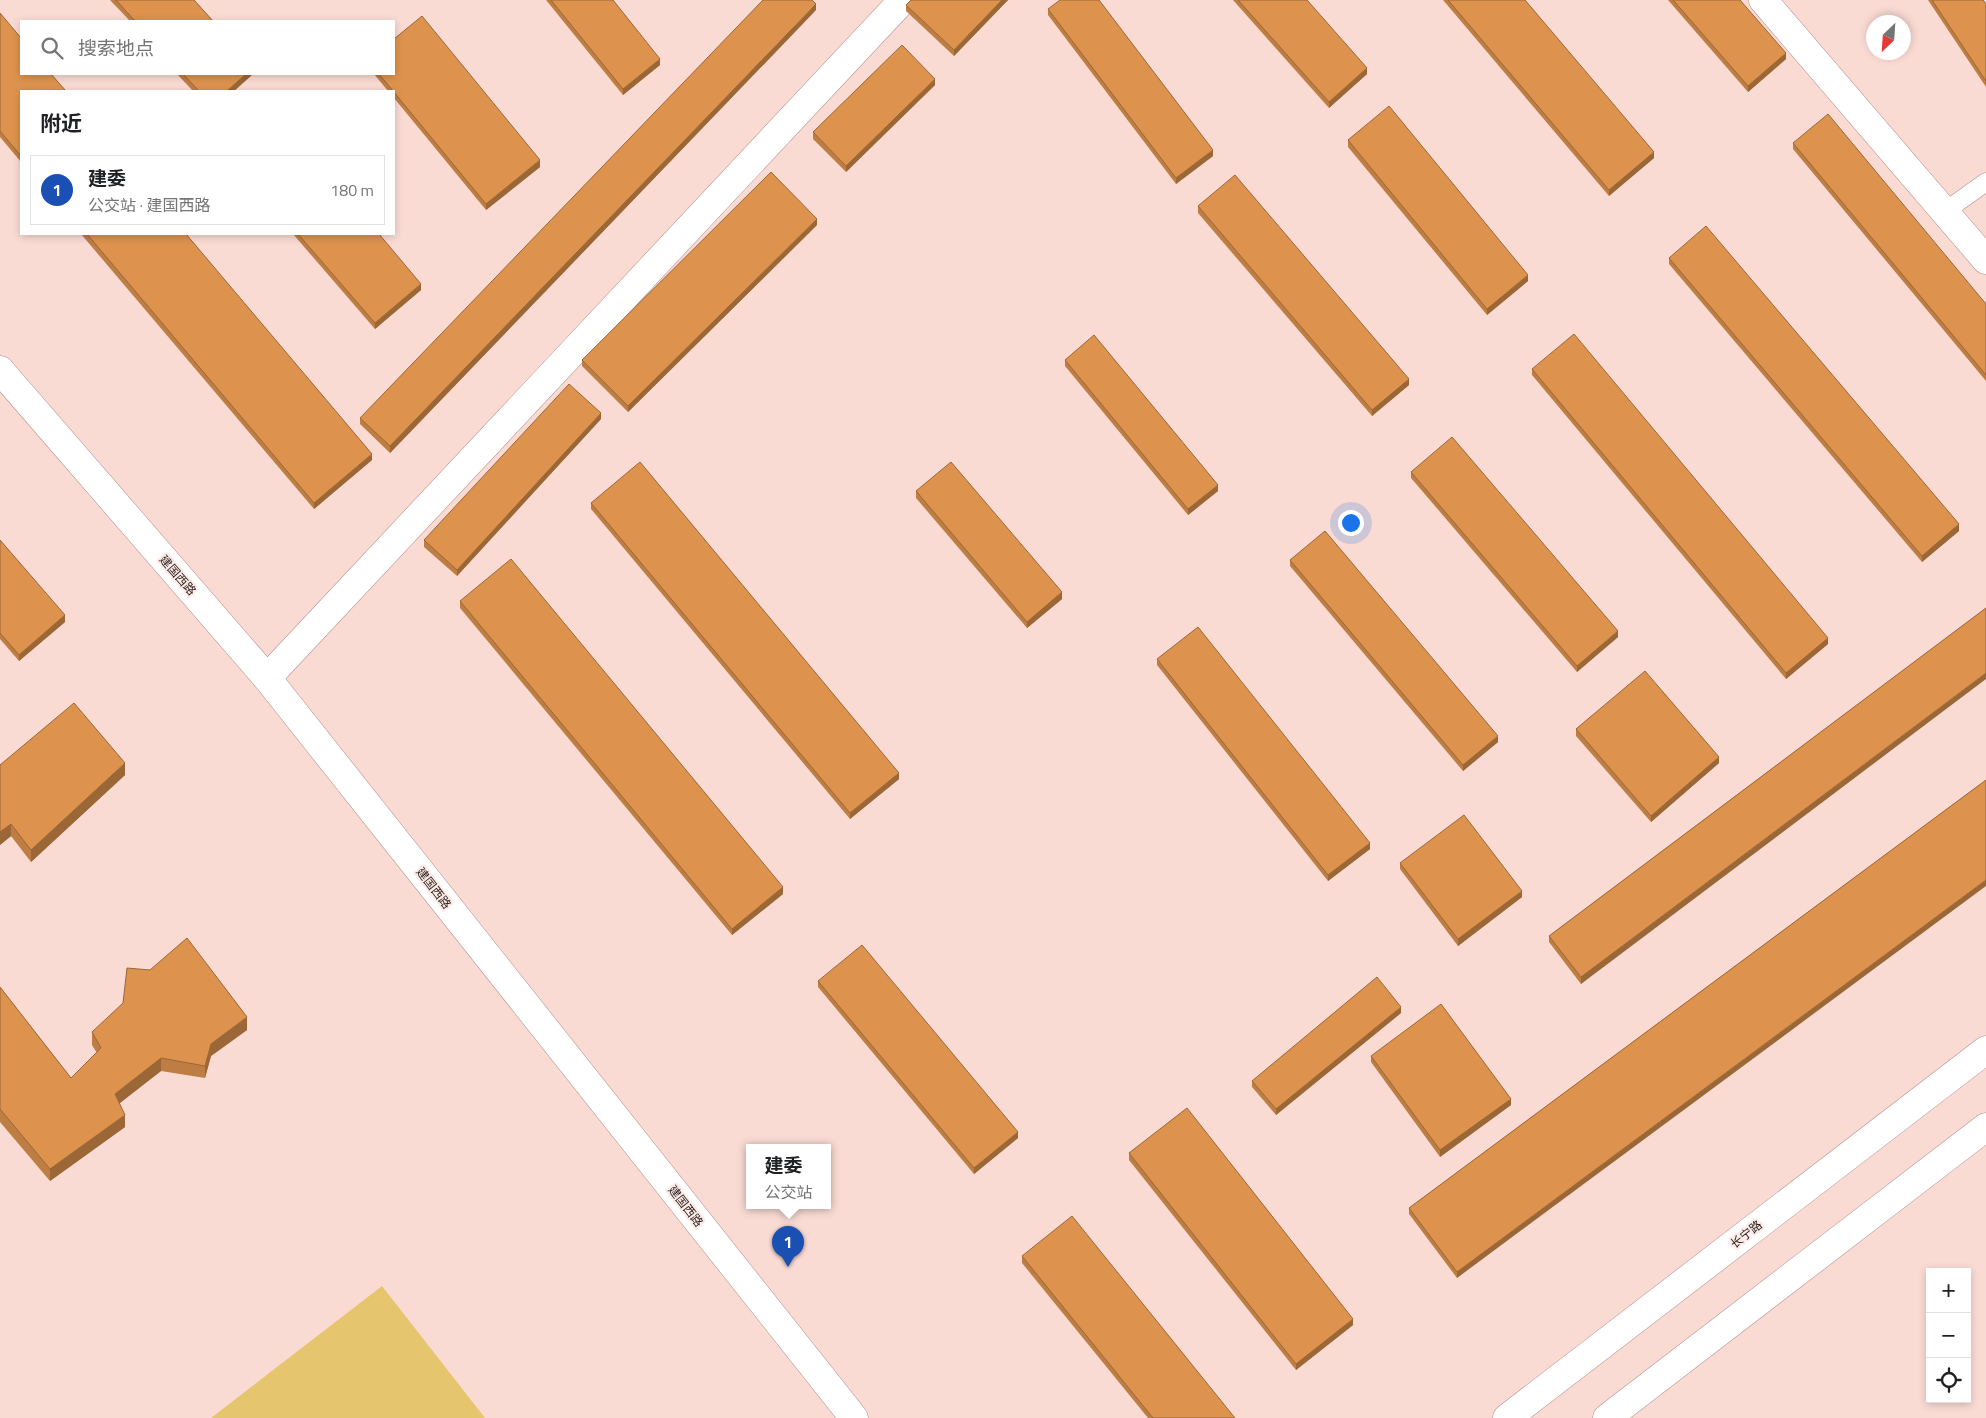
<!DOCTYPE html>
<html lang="zh">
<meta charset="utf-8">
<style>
body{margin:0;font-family:"Titillium Web","Noto Sans SC",sans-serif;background:#f6f6f6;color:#202124}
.controls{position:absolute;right:15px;bottom:15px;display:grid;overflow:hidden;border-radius:0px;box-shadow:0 2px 8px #0003}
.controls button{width:45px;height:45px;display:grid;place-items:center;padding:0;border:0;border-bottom:1px solid #e0e0e0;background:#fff;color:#202124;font:25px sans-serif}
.compass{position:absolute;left:1866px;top:15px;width:45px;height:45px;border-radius:50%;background:#fff;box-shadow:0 2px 8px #0003;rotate:205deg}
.you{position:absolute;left:1350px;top:522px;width:18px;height:18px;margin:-12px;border:4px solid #fff;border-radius:50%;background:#1a73e8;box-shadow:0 0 0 8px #1a73e833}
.badge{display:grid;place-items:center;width:32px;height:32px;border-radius:50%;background:#0b8043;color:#fff;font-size:16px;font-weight:700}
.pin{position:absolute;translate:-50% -41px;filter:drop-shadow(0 1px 2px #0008)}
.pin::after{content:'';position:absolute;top:26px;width:18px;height:15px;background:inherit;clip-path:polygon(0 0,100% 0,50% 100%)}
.popup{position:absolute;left:746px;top:1144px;width:85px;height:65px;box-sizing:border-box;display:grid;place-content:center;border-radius:0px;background:#fff;filter:drop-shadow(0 1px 4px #0005);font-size:16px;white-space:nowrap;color:#757577}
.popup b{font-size:19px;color:#202124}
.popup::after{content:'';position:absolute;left:50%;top:100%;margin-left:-10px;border:10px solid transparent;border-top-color:#fff}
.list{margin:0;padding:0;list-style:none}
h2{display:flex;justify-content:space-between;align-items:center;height:65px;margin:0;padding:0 20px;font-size:21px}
h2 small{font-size:16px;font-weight:400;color:#757577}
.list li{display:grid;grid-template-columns:32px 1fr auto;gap:15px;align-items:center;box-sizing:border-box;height:70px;margin:0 10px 10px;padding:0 10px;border:1px solid #e0e0e0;border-radius:0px}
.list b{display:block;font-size:19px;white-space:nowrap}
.list p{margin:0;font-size:16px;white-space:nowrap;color:#757577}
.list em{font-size:16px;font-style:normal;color:#757577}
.icon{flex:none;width:28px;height:28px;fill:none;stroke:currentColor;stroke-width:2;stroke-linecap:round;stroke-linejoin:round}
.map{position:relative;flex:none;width:1986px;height:1418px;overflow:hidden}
.search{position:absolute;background:#fff;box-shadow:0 2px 8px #0003;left:20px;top:20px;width:375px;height:55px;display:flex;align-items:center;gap:12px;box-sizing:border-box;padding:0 18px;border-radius:0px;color:#757577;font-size:19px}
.panel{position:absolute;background:#fff;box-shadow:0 2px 8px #0003;left:20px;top:90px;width:375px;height:145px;border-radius:0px}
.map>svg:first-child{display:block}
.green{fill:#e5c56d}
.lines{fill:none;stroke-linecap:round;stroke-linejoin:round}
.lane-casing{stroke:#b39088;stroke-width:19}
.street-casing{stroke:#b39088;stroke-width:29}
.secondary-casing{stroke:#b39088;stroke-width:29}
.lane{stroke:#fff;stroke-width:18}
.street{stroke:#fff;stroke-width:28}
.secondary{stroke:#fff;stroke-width:28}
.wall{fill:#be7e43}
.shaded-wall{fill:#9b6737}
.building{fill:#dd934e;stroke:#9b6737}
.labels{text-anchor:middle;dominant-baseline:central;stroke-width:4.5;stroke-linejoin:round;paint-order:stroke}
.street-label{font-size:12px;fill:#2c1f1c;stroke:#fcece8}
</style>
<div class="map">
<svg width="1986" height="1418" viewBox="0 0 1986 1418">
<rect width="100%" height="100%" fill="#fadbd4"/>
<path class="green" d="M382,1286L485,1418H211Z"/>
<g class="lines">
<g class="lane-casing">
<path id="lane" d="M1944,212L1986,182"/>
</g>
<g class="street-casing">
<g id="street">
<path d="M1763,0L1986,260"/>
<path d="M267,678L903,0"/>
</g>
</g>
<g class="secondary-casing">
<g id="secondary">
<path d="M0,370L267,678L854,1418"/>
<path d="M1507,1418L1986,1050"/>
<path d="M1607,1418L1986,1127"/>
</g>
</g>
<use href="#lane" class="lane"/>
<use href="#street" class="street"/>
<use href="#secondary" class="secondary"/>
</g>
<g class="wall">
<path d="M110,0H194L213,21H130Z"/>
<path d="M546,0H613L660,65L623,95Z"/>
<path d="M1008,0L954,56L906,11V5Z"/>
<path d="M1233,0H1307L1367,74L1329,108Z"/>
<path d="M1443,0H1525L1654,158L1609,196Z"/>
<path d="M1668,0H1740L1786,59L1748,92Z"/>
<path d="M1928,0H1983L1986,4V87Z"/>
<path d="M1048,9L1213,156L1176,184L1048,15Z"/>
<path d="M816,10L390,453L360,424V418Z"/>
<path d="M0,13L21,91V162L0,137Z"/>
<path d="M177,74H253L234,91H193Z"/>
<path d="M374,74H394L540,167L486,210L394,98V91H388Z"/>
<path d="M935,85L846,172L813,139V132Z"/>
<path d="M1348,140L1528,281L1487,315L1348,147Z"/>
<path d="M1793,143L1986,304V381L1793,149Z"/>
<path d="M1198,206L1409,385L1372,416L1198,213Z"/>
<path d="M817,225L628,412L582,366V360Z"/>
<path d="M81,234H186L372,460L314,509Z"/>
<path d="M293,234H379L421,290L375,329Z"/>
<path d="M1669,258L1959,531L1922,562L1669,264Z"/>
<path d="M1065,360L1218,491L1188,515L1065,366Z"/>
<path d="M1532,369L1828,644L1786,679L1532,375Z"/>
<path d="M601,419L457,576L424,547V540Z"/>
<path d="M1411,472L1618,637L1577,672L1411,478Z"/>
<path d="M916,491L1062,599L1027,628L916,498Z"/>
<path d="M591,503L899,779L850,819L591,509Z"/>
<path d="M0,540L65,622L19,661L0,639Z"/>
<path d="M1290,560L1498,742L1463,771L1290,566Z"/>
<path d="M460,601L783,894L732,935L460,608Z"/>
<path d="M1986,608L1581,984L1549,942V936Z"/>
<path d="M1157,659L1370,849L1328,881L1157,665Z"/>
<path d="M1576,729L1719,763L1651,822L1576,736Z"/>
<path d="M0,765L125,775L31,862L11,836L0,845Z"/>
<path d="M1986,780L1457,1278L1409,1214V1208Z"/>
<path d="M1400,863L1522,897L1458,946L1400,869Z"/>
<path d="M818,981L1018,1138L974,1174L818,987Z"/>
<path d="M0,987L71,1078L97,1053L92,1045V1032L247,1030L211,1056L205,1078L161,1071L119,1103L125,1127L50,1181L0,1122Z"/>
<path d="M1401,1013L1276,1115L1252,1087V1081Z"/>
<path d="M1371,1056L1511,1105L1440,1157L1371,1062Z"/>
<path d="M1129,1153L1353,1325L1296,1370L1129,1160Z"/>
<path d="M1022,1256L1235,1418H1148L1022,1263Z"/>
</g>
<g class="shaded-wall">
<path d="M1002,0H1008L954,56V50Z"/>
<path d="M816,4V10L390,453V446Z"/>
<path d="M1786,53V59L1748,92V86Z"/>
<path d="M660,59V65L623,95V89Z"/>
<path d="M1367,68V74L1329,108V102Z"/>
<path d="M246,74H253L234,91H227Z"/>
<path d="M935,79V85L846,172V166Z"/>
<path d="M1213,150V156L1176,184V178Z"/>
<path d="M1654,152V158L1609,196V190Z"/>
<path d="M540,160V167L486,210V204Z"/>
<path d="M817,219V225L628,412V406Z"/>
<path d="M1528,275V281L1487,315V309Z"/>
<path d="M421,284V290L375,329V323Z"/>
<path d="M1409,379V385L1372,416V410Z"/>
<path d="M601,413V419L457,576V570Z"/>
<path d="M372,454V460L314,509V503Z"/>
<path d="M1218,485V491L1188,515V509Z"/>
<path d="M1959,524V531L1922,562V556Z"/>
<path d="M1062,592V599L1027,628V622Z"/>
<path d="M65,615V622L19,661V655Z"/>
<path d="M1618,631V637L1577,672V666Z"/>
<path d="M1828,638V644L1786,679V673Z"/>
<path d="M1986,673V679L1581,984V977Z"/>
<path d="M1498,736V742L1463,771V765Z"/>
<path d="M1719,757V763L1651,822V816Z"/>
<path d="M125,763V775L31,862V850Z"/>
<path d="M899,773V779L850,819V813Z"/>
<path d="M11,824V836L0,845V832Z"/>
<path d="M1370,843V849L1328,881V875Z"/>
<path d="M1986,880V886L1457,1278V1272Z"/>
<path d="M783,887V894L732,935V929Z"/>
<path d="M1522,891V897L1458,946V939Z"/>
<path d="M1401,1007V1013L1276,1115V1109Z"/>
<path d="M247,1017V1030L211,1056L205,1078V1066L211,1044Z"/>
<path d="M161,1058V1071L115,1107V1094Z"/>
<path d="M1511,1099V1105L1440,1157V1150Z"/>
<path d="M125,1115V1127L50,1181V1169Z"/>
<path d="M1018,1132V1138L974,1174V1168Z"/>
<path d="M1353,1319V1325L1296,1370V1364Z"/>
</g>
<g class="building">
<path d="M116,0H194L213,21H135Z"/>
<path d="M551,0H613L660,59L623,89Z"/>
<path d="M763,0H812L816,4L390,446L360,418Z"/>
<path d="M911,0H1002L954,50L906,5Z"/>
<path d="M1060,0H1099L1213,150L1176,178L1048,9Z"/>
<path d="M1238,0H1307L1367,68L1329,102Z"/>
<path d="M1448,0H1525L1654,152L1609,190Z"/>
<path d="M1673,0H1740L1786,53L1748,86Z"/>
<path d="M1932,0H1983L1986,4V81Z"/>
<path d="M0,13L21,38V74H51L66,91H21V156L0,131Z"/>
<path d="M422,16L540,160L486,204L379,74H394V39Z"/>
<path d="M902,45L935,79L846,166L813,132Z"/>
<path d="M183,74H246L227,91H199Z"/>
<path d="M1389,106L1528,275L1487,309L1348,140Z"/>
<path d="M1828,114L1986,304V375L1793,143Z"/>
<path d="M771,172L817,219L628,406L582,360Z"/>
<path d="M1235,175L1409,379L1372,410L1198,206Z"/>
<path d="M1706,226L1959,524L1922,556L1669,258Z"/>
<path d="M87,234H186L372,454L314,503Z"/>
<path d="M298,234H379L421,284L375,323Z"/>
<path d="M1574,334L1828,638L1786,673L1532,369Z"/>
<path d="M1094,335L1218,485L1188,509L1065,360Z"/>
<path d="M569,384L601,413L457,570L424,540Z"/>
<path d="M1452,437L1618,631L1577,666L1411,472Z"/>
<path d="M640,462L899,773L850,813L591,503Z"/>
<path d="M951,462L1062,592L1027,622L916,491Z"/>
<path d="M1325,531L1498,736L1463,765L1290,560Z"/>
<path d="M0,540L65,615L19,655L0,633Z"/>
<path d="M511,559L783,887L732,929L460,601Z"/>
<path d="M1986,608V673L1581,977L1549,936Z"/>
<path d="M1198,627L1370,843L1328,875L1157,659Z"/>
<path d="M1645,671L1719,757L1651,816L1576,729Z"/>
<path d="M74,703L125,763L31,850L11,824L0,832V765Z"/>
<path d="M1986,780V880L1457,1272L1409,1208Z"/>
<path d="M1464,815L1522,891L1458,939L1400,863Z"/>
<path d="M187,938L247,1017L211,1044L205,1066L161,1058L115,1094L125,1115L50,1169L0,1109V987L71,1078L101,1048L92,1032L123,1003L127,968L150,970Z"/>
<path d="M862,945L1018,1132L974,1168L818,981Z"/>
<path d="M1377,977L1401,1007L1276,1109L1252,1081Z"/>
<path d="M1441,1004L1511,1099L1440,1150L1371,1056Z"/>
<path d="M1187,1108L1353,1319L1296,1364L1129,1153Z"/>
<path d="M1072,1216L1235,1418H1153L1022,1256Z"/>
</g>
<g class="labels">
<g class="street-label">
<text transform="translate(178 575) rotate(49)">建国西路</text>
<text transform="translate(434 888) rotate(52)">建国西路</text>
<text transform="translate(686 1206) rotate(52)">建国西路</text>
<text transform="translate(1746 1234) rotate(-38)">长宁路</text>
</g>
</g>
</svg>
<div class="controls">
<button>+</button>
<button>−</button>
<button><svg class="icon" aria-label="locate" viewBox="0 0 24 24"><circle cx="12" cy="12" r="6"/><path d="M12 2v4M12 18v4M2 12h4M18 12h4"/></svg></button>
</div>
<svg class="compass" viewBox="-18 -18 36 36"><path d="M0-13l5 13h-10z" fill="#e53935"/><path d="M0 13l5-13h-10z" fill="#757577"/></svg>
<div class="you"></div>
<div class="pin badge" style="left:788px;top:1267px;background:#1a4fb4">1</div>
<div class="popup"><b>建委</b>公交站</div>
<div class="search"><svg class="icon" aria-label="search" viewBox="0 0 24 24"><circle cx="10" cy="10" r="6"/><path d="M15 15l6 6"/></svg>搜索地点</div>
<section class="panel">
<h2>附近<small></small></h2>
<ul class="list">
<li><span class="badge" style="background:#1a4fb4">1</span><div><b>建委</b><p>公交站 · 建国西路</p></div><em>180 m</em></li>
</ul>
</section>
</div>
